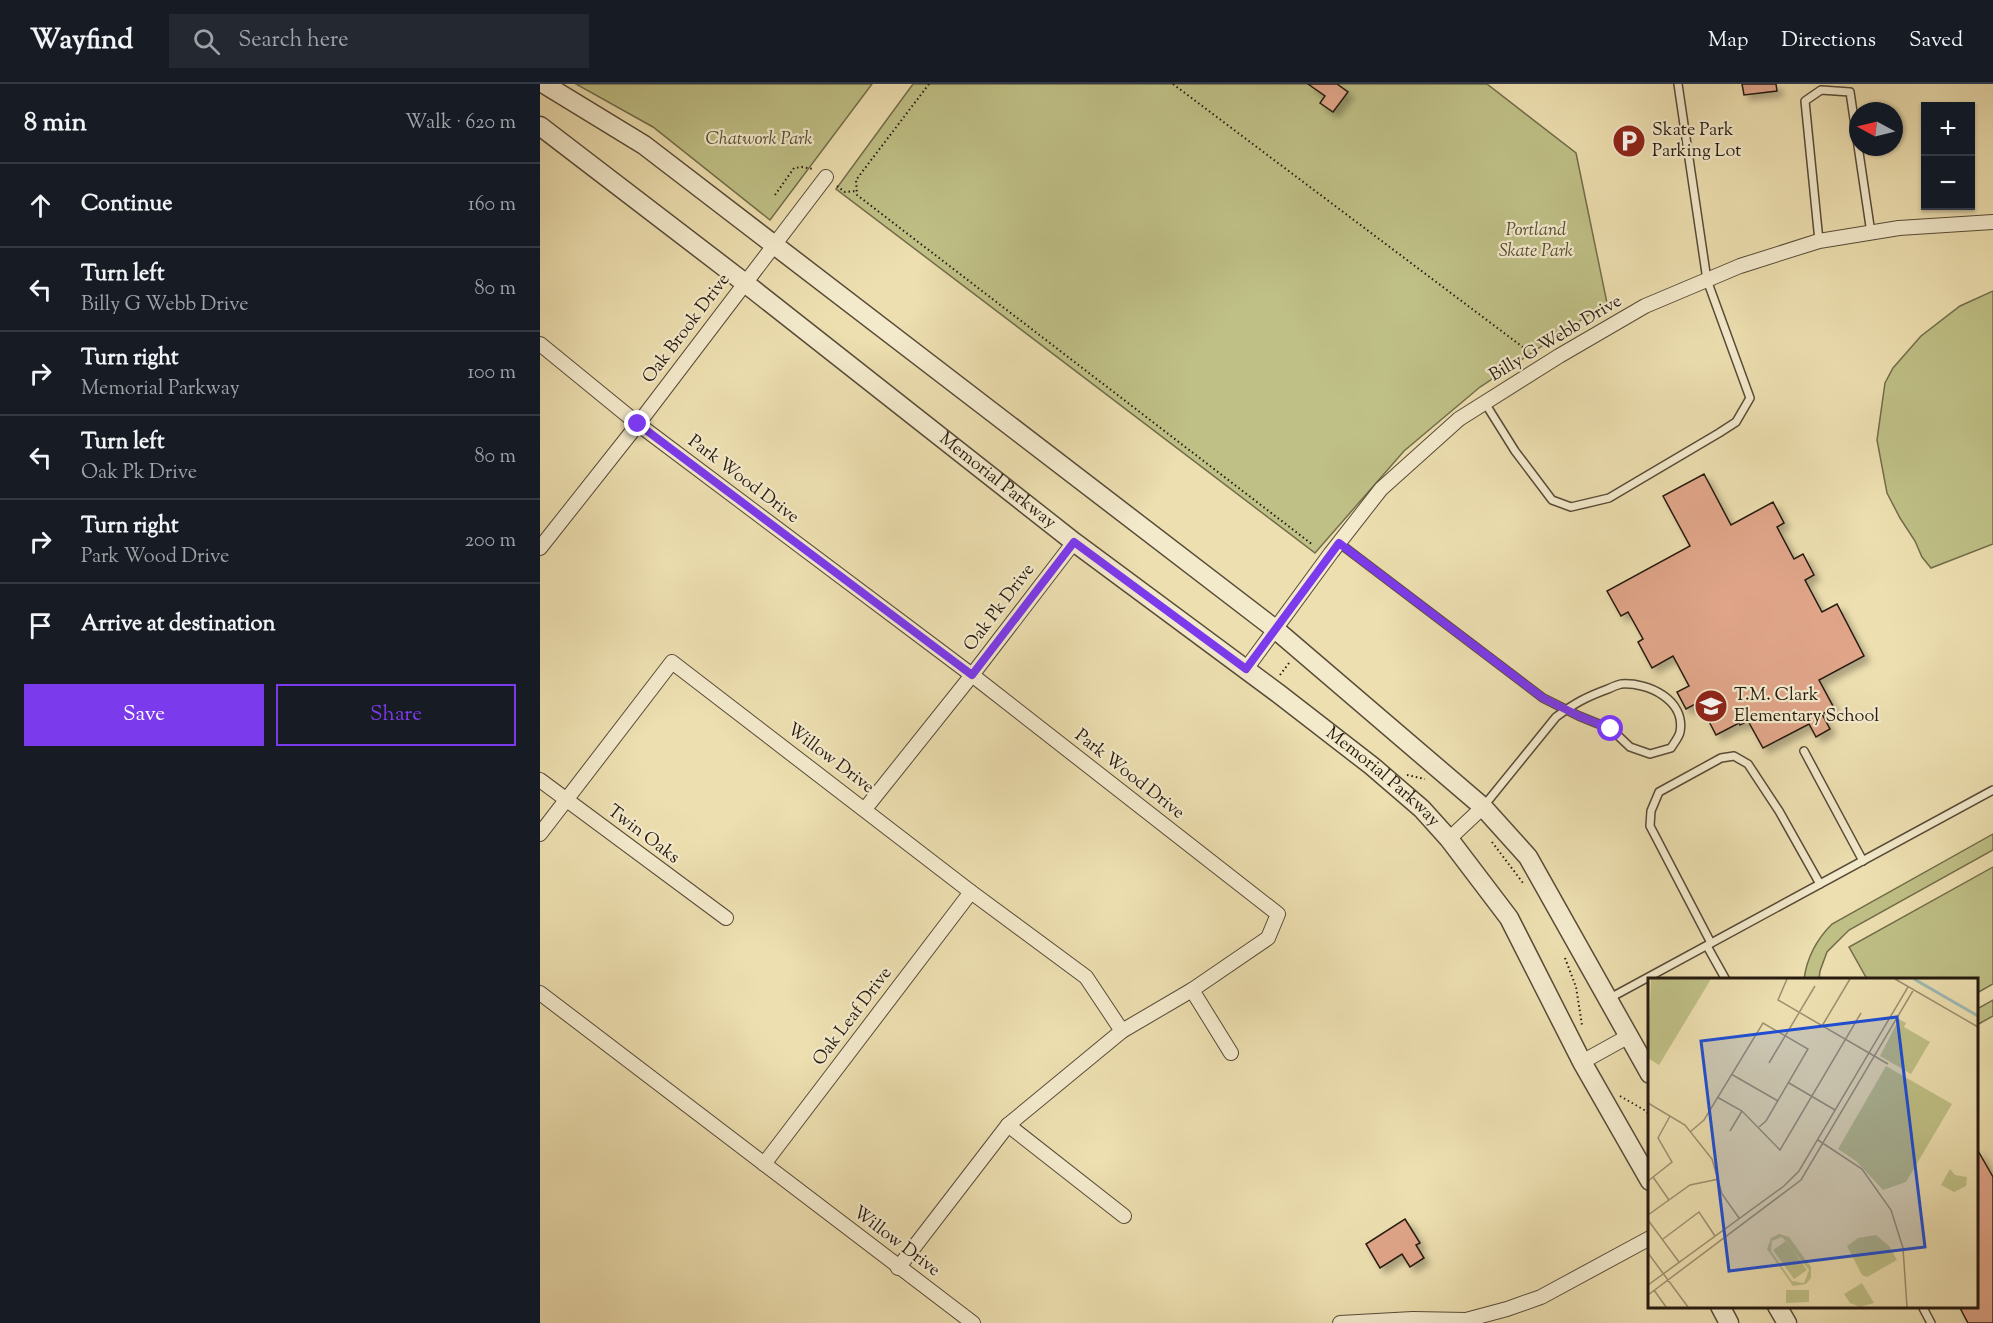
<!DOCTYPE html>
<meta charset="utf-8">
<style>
body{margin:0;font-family:"Sorts Mill Goudy",serif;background:#242831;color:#f1f3f6}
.controls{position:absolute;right:18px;top:18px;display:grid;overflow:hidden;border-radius:0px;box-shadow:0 2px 4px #0004}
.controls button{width:54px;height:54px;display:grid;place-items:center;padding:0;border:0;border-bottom:2px solid #363941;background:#171b24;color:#f1f3f6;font:30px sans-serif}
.compass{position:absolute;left:1309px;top:18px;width:54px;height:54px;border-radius:50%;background:#171b24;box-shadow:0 2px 4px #0004;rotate:277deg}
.stop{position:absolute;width:18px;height:18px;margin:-14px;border:4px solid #7c3aed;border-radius:50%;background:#fff}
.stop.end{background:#7c3aed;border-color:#fff;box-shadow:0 2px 6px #0008}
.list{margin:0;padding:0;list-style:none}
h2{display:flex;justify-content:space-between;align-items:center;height:78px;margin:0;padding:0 24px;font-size:26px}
h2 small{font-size:20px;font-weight:400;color:#9ea1a6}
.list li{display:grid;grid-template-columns:39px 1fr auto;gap:18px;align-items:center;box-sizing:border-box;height:84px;padding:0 24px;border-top:2px solid #363941}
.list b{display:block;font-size:22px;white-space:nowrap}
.list p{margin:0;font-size:20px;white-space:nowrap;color:#9ea1a6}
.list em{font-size:20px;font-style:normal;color:#9ea1a6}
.actions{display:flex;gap:12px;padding:18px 24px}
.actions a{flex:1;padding:14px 0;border:2px solid #7c3aed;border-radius:0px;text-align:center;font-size:21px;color:#7c3aed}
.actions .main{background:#7c3aed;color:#fff}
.icon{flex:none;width:33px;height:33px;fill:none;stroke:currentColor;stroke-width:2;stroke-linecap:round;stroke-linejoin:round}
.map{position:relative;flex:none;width:1453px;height:1239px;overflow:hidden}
header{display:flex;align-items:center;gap:36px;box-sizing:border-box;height:84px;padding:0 30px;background:#171b24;border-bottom:2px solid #363941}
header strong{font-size:28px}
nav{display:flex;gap:33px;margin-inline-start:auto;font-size:21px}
.search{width:420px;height:54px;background:#242831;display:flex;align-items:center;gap:15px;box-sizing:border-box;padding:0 21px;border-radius:0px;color:#9ea1a6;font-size:22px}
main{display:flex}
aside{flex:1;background:#171b24}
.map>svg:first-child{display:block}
.green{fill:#bfc086;stroke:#726d4b;stroke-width:1.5}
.building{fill:#e0a589;stroke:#261a10;stroke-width:1.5;filter:url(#shadow)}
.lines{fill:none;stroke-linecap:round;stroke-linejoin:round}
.service-casing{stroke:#584b38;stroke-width:10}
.minor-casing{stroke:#584b38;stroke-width:16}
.tertiary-casing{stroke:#584b38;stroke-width:21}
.path{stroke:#261a10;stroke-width:2;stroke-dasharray:1.5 3;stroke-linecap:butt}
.service{stroke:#f3eacc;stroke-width:7}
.minor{stroke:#f3eacc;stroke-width:14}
.tertiary{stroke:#f3eacc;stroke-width:18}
.route{stroke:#7c3aed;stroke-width:8}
.labels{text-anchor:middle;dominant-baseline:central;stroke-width:4.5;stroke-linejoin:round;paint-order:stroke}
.poi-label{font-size:18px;fill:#261a10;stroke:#f3eacc;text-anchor:start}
.park-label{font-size:18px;font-style:italic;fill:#544c33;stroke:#f3eacc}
.street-label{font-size:18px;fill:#261a10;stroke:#f3eacc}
.inset-river{fill:none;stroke:#9dbab5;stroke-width:3}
.inset-road{fill:none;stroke:#9d9070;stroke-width:1.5}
.view{fill:#1d4ed8;fill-opacity:0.15;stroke:#1d4ed8;stroke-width:3}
.inset-edge{fill:none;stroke:#261a10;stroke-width:3}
</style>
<header>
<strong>Wayfind</strong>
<div class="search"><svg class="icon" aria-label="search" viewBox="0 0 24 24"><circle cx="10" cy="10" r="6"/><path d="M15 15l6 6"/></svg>Search here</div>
<nav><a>Map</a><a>Directions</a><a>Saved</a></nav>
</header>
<main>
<aside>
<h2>8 min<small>Walk · 620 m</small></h2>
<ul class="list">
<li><svg class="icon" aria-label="ahead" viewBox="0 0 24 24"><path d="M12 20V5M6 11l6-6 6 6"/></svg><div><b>Continue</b></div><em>160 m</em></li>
<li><svg class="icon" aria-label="left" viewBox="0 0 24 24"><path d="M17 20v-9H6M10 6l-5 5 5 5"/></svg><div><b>Turn left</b><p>Billy G Webb Drive</p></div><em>80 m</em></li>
<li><svg class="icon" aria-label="right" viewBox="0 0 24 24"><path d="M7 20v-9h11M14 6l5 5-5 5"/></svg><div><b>Turn right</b><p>Memorial Parkway</p></div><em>100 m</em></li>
<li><svg class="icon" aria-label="left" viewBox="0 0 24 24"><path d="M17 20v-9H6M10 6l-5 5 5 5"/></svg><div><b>Turn left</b><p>Oak Pk Drive</p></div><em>80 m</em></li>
<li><svg class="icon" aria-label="right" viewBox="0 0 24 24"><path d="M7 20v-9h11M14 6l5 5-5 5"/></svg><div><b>Turn right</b><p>Park Wood Drive</p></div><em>200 m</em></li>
<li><svg class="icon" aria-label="arrive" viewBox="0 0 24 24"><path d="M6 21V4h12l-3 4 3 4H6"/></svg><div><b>Arrive at destination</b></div></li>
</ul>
<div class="actions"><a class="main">Save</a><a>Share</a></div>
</aside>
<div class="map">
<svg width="1453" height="1239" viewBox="0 0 1453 1239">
<defs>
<filter id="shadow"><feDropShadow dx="5.5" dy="5.5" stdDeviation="3" flood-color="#0004"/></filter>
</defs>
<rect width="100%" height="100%" fill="#eddfb0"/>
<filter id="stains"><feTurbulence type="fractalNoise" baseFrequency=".00333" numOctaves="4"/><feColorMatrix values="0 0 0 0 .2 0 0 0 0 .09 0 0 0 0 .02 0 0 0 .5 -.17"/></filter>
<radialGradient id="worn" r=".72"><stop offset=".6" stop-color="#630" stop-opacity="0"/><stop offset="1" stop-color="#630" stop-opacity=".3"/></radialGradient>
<g class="green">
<path d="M36,0H332L230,136L113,43Z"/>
<path d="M373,0H947L1036,69L1067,219L940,303L864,367L775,469L296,105Z"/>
<path d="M1453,207V460L1391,484L1382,473L1375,457L1360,434L1347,409L1337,356L1345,299L1353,284L1381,252L1420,222Z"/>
<path d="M1453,750V766L1309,846L1287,868L1280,887L1279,895H1264C1267,873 1276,856 1292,840Z"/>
<path d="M1453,783V900L1437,909L1436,896L1327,895L1309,863Z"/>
<path d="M1453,916V932L1437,941V925Z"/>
</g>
<g class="building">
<path d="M768,0H797L808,8L793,28L780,19L785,12Z"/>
<path d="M1202,0H1236L1237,7L1204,11Z"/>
<path d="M1164,390L1191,441L1233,418L1244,439L1237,443L1254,475L1263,470L1274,491L1265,496L1282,528L1297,520L1324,572L1279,596L1294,624L1282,630L1290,645L1276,653L1269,640L1223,664L1208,637L1200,641L1199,639L1176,651L1159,618L1146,625L1137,608L1149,602L1133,572L1112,584L1098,558L1103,555L1088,528L1081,532L1067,507L1150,462L1123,412Z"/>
<path d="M1437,1065L1453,1093V1239H1428L1419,1222H1437Z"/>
<path d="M865,1135L880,1159L876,1161L884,1174L870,1183L862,1170L840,1184L826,1160Z"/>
</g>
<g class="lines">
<g class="service-casing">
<g id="service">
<path d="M1279,157L1265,17L1281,6L1310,8L1331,149"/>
<path d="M945,319L975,367L1012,416L1031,423L1069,414L1179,349L1196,338L1210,314L1167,196L1138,0"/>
<path d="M799,459L1003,614L1039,632L1071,645L1090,663L1110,670L1131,664C1134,659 1139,653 1140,648C1146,616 1108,598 1081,600C1077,601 1072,603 1068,605C1046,613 1035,619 1016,633L943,723"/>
<path d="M1264,667L1323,777"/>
<path d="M1171,859L1110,742L1111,727L1119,708L1181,674L1194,672L1208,680L1239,727L1280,800"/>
<path d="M1167,862L1186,896"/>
<path d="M1070,914L1453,706"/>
<path d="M1382,1222L1391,1239"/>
</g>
</g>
<g class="minor-casing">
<g id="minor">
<path d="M0,260L98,340L432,591L738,830L728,854L652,906L582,947L468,1041L358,1184"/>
<path d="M0,464L98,340L286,93"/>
<path d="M706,585L791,469L841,405L919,335L1019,272L1105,222L1200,182L1279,157L1359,144L1453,138"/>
<path d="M0,696L186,834"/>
<path d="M325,725L432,591L534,458"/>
<path d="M0,750L132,578L431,808L546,893L582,947"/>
<path d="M909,755L943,723"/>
<path d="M652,906L691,969"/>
<path d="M0,909L433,1239"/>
<path d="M1042,978L1089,952"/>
<path d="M468,1041L584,1132"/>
<path d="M224,1080L431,808"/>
<path d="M800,1239L873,1235L926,1236L967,1225L1001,1213L1110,1154"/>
</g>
</g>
<g class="tertiary-casing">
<g id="tertiary">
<path d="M4,0L104,61L735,545L943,723L988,773L1110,990"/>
<path id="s1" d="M0,42L205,199L534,458L739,610L832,682L882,725L909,755L969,834L1042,978L1110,1097"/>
<path d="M1180,1222L1189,1239"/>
<path d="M1237,1222L1247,1239"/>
</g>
</g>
<g class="path">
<path d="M389,0L316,96L317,111L773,461"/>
<path d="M633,0L984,264"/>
<path d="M297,102L305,108L316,107"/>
<path d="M235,111L254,84L262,83L273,85"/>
<path d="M740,591L749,579"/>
<path d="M867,691L885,695"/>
<path d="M952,758L983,799"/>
<path d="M1025,874L1036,903L1042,941"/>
<path d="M1080,1012L1106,1027L1110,1032"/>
</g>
<use href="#service" class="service"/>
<use href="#minor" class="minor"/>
<use href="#tertiary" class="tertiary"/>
</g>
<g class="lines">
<path class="route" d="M98,340L432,591L534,458L706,585L799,459L1003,614L1039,632L1071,645"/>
</g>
<defs>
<g id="parking-disc" transform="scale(1.725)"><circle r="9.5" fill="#8f2418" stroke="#f3eacc"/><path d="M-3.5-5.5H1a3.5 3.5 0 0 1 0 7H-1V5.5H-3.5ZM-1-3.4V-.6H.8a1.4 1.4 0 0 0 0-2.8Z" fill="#fff"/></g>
<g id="school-disc" transform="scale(1.725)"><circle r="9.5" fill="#8f2418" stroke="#f3eacc"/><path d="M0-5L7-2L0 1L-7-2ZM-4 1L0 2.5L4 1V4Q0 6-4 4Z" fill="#fff"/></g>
</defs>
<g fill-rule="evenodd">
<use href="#parking-disc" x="1089" y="57"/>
<use href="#school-disc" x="1171" y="622"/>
</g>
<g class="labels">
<g class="poi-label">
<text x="1112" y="47">Skate Park<tspan x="1112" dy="21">Parking Lot</tspan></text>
<text x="1194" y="612">T.M. Clark<tspan x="1194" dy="21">Elementary School</tspan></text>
</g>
<g class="park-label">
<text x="219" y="56">Chatwork Park</text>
<text x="996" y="147">Portland<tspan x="996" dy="21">Skate Park</tspan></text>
</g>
<g class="street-label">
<text transform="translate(147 245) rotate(-53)">Oak Brook Drive</text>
<text transform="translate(1016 255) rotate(-31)">Billy G Webb Drive</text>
<text transform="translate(203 396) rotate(37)">Park Wood Drive</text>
<text stroke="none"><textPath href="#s1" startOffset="579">Memorial Parkway</textPath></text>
<text transform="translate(460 524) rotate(-53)">Oak Pk Drive</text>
<text transform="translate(290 675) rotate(37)">Willow Drive</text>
<text transform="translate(589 691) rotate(38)">Park Wood Drive</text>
<text stroke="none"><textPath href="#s1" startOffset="1065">Memorial Parkway</textPath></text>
<text transform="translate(103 751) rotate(37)">Twin Oaks</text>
<text transform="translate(313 933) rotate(-53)">Oak Leaf Drive</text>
<text transform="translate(356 1158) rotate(37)">Willow Drive</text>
</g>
</g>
<g transform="translate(1108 894)">
<rect width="330" height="330" fill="#eddfb0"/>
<path d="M3,1H63L11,87L0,80ZM251,41L258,45L256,49L282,64L263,96L232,78ZM238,88L304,126L258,204L235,212L208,183L190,171ZM302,191L307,197L319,199L318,208L306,214L293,207ZM131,256L141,259L163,289V300L158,306L145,308L119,271L123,260ZM134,259L161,292L156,305L144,303L123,273L124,263ZM228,257L241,268L249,282L219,299L214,297L199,268L210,260ZM138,263L159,292L146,301L125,272ZM214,305L226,325L212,329L202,325L196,316ZM138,312H161V324L138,325Z" fill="#bfc086" fill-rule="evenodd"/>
<path class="inset-river" d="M266,1L330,38"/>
<path class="inset-road" d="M139,1L130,22L240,86M247,1L330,49M174,48L202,1M121,85L167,8M83,96L130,123M141,105L187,132M69,119L94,133L132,172L213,35M0,125L37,147L64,181L74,216L91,240M82,153L94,133M42,154L56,142L115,45L160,71L118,143L111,149M170,162L214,191L243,232L255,270L259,329M5,199L21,222M0,203L24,184L10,160L22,138M0,237L42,207L71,201M0,242L31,284M15,261L51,234L67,258M0,275L40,329M0,307L136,208L151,193L260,9M6,312L18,329M0,317L153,202L266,11"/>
<path class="view" d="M249,39L277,269L81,293L53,63Z"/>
<rect width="330" height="330" class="inset-edge"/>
</g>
<rect width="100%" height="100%" filter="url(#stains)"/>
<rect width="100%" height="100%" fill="url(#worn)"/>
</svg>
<div class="controls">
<button>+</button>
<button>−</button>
</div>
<svg class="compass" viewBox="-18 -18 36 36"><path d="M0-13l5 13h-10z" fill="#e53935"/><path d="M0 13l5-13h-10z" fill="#9ea1a6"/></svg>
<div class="stop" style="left:1071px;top:645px"></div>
<div class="stop end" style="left:98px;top:340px"></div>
</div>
</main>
